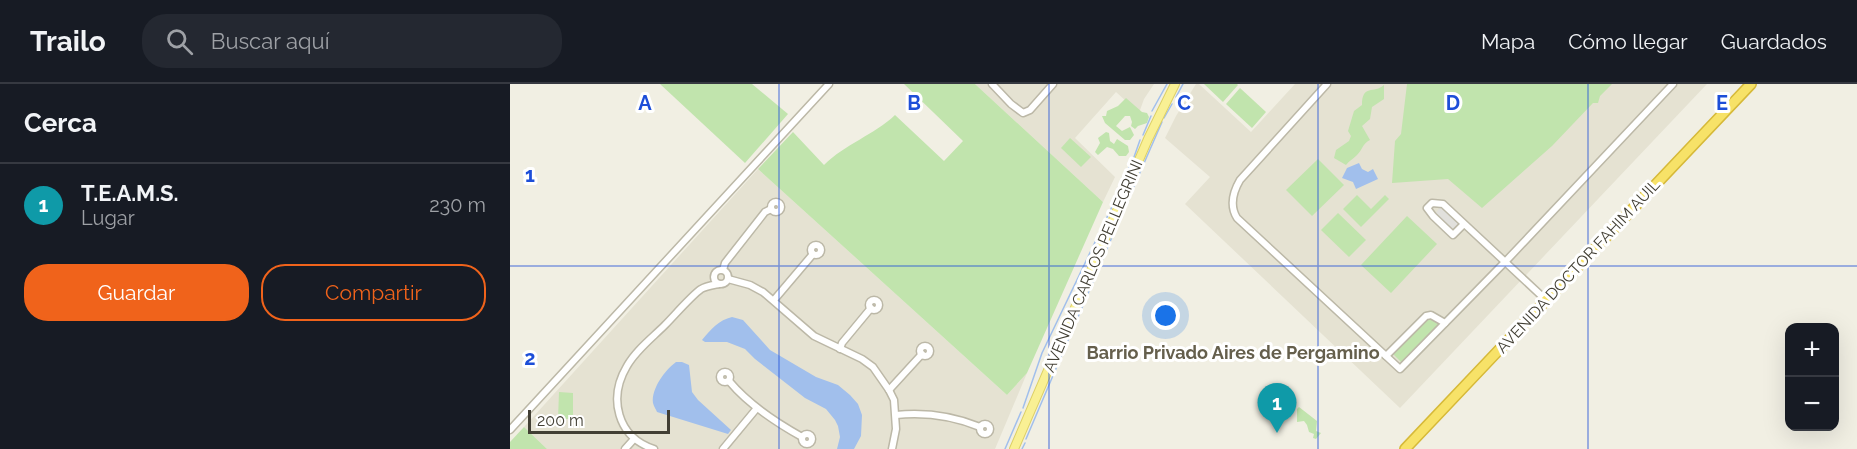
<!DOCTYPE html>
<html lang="es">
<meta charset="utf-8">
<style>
body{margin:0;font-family:Raleway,sans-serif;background:#242831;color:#f1f3f6}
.controls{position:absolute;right:18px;bottom:18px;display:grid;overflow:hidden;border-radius:12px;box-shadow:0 6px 24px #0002}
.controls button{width:54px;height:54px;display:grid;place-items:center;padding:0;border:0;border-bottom:2px solid #363941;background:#171b24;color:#f1f3f6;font:30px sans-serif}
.scale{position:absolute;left:18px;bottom:15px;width:142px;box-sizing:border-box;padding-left:6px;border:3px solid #423f34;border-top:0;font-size:16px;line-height:21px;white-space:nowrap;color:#423f34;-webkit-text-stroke:4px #fff;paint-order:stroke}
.you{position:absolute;left:656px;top:232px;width:21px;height:21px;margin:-15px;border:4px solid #fff;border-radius:50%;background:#1a73e8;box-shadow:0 0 0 9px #1a73e833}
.badge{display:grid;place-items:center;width:39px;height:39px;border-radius:50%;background:#f0631b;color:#fff;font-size:20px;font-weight:700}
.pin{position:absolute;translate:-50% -50px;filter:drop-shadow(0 2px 3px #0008)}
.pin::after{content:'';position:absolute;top:32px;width:21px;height:18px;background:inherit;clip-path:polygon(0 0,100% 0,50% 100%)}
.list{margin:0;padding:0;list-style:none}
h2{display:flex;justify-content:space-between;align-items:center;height:78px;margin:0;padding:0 24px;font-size:26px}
h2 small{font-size:20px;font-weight:400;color:#9ea1a6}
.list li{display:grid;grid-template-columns:39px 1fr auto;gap:18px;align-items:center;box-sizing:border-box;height:84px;padding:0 24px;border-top:2px solid #363941}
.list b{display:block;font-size:22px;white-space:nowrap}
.list p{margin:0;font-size:20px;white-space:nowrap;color:#9ea1a6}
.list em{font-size:20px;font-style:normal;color:#9ea1a6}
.actions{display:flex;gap:12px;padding:18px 24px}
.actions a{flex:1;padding:14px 0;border:2px solid #f0631b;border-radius:24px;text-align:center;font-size:21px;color:#f0631b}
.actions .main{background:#f0631b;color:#fff}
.icon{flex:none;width:33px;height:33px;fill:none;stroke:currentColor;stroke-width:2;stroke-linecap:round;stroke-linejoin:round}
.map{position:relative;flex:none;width:1347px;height:365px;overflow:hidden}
header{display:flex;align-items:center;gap:36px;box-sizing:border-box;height:84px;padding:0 30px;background:#171b24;border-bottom:2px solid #363941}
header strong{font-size:28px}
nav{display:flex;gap:33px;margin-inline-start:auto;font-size:21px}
.search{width:420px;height:54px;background:#242831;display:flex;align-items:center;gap:15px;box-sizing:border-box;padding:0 21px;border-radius:24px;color:#9ea1a6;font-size:22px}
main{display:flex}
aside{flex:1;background:#171b24}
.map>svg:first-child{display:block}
.residential{fill:#e5e2d2}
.green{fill:#c1e4ad}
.parking{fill:#e1e0dc}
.water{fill:#a1bfec}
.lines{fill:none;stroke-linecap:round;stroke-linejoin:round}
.stream{stroke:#a1bfec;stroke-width:1.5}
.minor-casing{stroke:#bcb8a7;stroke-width:9}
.major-casing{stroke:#ddd065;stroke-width:10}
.highway-casing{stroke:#d6b939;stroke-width:12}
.minor{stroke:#fff;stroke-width:6}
.major{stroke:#f9f094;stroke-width:8}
.highway{stroke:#f7e268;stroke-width:9}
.grid{fill:none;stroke:#1d4ed8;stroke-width:1.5;stroke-opacity:0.55}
.labels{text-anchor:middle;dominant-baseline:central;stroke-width:6;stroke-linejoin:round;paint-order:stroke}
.street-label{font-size:16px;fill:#423f34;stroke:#fff}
.neighbourhood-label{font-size:18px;font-weight:bold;fill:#655f4c;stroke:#fff}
.grid-label{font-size:20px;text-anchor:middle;font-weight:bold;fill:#1d4ed8;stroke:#fff;stroke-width:6;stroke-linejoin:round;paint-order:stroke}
</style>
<header>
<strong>Trailo</strong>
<div class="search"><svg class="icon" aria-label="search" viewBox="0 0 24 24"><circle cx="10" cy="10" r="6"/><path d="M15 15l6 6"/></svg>Buscar aquí</div>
<nav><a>Mapa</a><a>Cómo llegar</a><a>Guardados</a></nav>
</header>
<main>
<aside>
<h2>Cerca<small></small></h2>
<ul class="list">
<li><span class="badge" style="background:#0f9aa8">1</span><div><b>T.E.A.M.S.</b><p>Lugar</p></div><em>230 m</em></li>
</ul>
<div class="actions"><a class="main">Guardar</a><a>Compartir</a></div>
</aside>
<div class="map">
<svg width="1347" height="365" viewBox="0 0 1347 365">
<rect width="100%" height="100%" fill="#f1efe3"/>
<g class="residential">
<path d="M465,0H644L634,15L629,29L606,8L565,54L605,93L593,118Z"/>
<path d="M686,0H689L741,48L785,0H1197L890,324L675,120L700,93L655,54L666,32Z"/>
<path d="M248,85L497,311L517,289L485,365H37L14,343Z"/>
</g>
<g class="green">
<path d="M150,0H242L278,30L235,79Z"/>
<path d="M394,0H465L593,118L517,289L497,311L248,85L283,48L314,81C335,60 364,51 385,31L434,77L453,57Z"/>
<path d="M694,0H727L728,1L713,18Z"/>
<path d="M897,0H1102L1090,12L1088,19H1083L1042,62L972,124L938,95L882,99L885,57L891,50Z"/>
<path d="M874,1V15L862,23L860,35L852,42L860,56C852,60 853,65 847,71C843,75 839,77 836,81L824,74L826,66L839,57L841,52L838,47L844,27L852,21C852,0 864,10 874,1Z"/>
<path d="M730,4L756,28L742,44L716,20Z"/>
<path d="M616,14L632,28L637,29L639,33L637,39L628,42L625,45L621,42L622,38L620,32H615L606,42L612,47L620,43L624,51L620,56H615L595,39L592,32H596L597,27L608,22Z"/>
<path d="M596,48L599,49L600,57L604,60L607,55L618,62L619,68L616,72H609L603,65L597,63L588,71L585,68L590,59L588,54Z"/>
<path d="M560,54L581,73L571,83L551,64Z"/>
<path d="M808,75L834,101L802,132L776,106Z"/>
<path d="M847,111L861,125L875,111L879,115L851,143L833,125Z"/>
<path d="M828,129L856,156L839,173L811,146Z"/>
<path d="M897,132L927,160L881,209L851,181Z"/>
<path d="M916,234H920L931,240L892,279L882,269Z"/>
<path d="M49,308L63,309V335H48Z"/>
<path d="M789,323L807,337L806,347L811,349L806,355L803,354L804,350L799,348L797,341L794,337L787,338V325Z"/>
<path d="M14,343L37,365H0V358Z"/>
</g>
<path class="parking" d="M933,120L954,140L943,151L923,132Z"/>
<g class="water">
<path d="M849,79L852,85L858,88L863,85L868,95L846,105L843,98L832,94L837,84Z"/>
<path d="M222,233L233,236L260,266L306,293L328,301L340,311L348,320L352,331L351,352L344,365H327L330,353L328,342L325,336L316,325L295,314L245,275L235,265L217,258H195L192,256C201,245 209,236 222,233Z"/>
<path d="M166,278H172L179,281L182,308L188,316L221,346L218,350L147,328C146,325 144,323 143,319C141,305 155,286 166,278Z"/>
</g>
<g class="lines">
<g class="stream">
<path d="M666,13L673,0"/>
<path d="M642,27L657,0"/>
<path d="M654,34L662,20"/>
<path d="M633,51L641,32"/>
<path d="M623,76L630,56"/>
<path d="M611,100L621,79"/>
<path d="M607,141L652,38"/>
<path d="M513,324L532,269L610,106"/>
<path d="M516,355L605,146"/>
<path d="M495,365L511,328"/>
<path d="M512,365L515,359"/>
</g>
<g class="minor-casing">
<g id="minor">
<path d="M482,0L501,20L513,29L520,26L543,0"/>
<path d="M817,0L730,96C723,108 719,121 727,134L890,285L995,178L1163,0"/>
<circle cx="266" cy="123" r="5"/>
<path d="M954,140L943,151L923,132L917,124L922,119L933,120L1036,216"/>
<circle cx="306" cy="166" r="5"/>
<path d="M213,186L215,179L255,128L261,125"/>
<circle cx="211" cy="193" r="7"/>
<path d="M218,195L240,201L253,208L304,252L352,275L363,283L379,306L384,316L386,345L382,365"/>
<path d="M264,216L303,170"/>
<circle cx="364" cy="221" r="5"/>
<circle cx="415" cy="267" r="5"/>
<path d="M330,265L332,259L361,224"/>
<path d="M876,272L916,232L921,231L935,239"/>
<circle cx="215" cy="293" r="5"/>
<path d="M219,297C239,321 265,338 292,353"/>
<path d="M379,306L412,270"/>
<path d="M386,331C415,328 443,332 470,343"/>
<circle cx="475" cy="345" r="5"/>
<path d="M0,346L319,0"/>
<circle cx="297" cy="355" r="5"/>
<path d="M115,365L124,355"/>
<path d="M144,365C107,353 98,314 117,282C126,266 142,254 155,241C164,232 181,212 191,205C196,202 204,201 209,200"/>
<path d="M213,365L247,324"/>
</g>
</g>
<g class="major-casing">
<path id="major" d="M504,365L638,55L665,0"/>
</g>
<g class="highway-casing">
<path id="highway" d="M895,365L1241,0"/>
</g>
<use href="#minor" class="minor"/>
<use href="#major" class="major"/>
<use href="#highway" class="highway"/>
</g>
<path class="grid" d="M269,0V365M539,0V365M808,0V365M1078,0V365M0,182H1347"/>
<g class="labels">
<g class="street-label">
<text transform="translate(583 182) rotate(-67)">AVENIDA CARLOS PELLEGRINI</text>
<text transform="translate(1068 182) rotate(-47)">AVENIDA DOCTOR FAHIM AUIL</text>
</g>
<g class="neighbourhood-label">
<text x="723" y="268">Barrio Privado Aires de Pergamino</text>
</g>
</g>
<g class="grid-label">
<text x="135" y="26">A</text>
<text x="404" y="26">B</text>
<text x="674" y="26">C</text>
<text x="943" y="26">D</text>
<text x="1212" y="26">E</text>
<text x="20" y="98">1</text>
<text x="20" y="281">2</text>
</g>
</svg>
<div class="controls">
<button>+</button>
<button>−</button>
</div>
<div class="scale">200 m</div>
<div class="you"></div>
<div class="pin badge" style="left:767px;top:349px;background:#0f9aa8">1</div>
</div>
</main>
